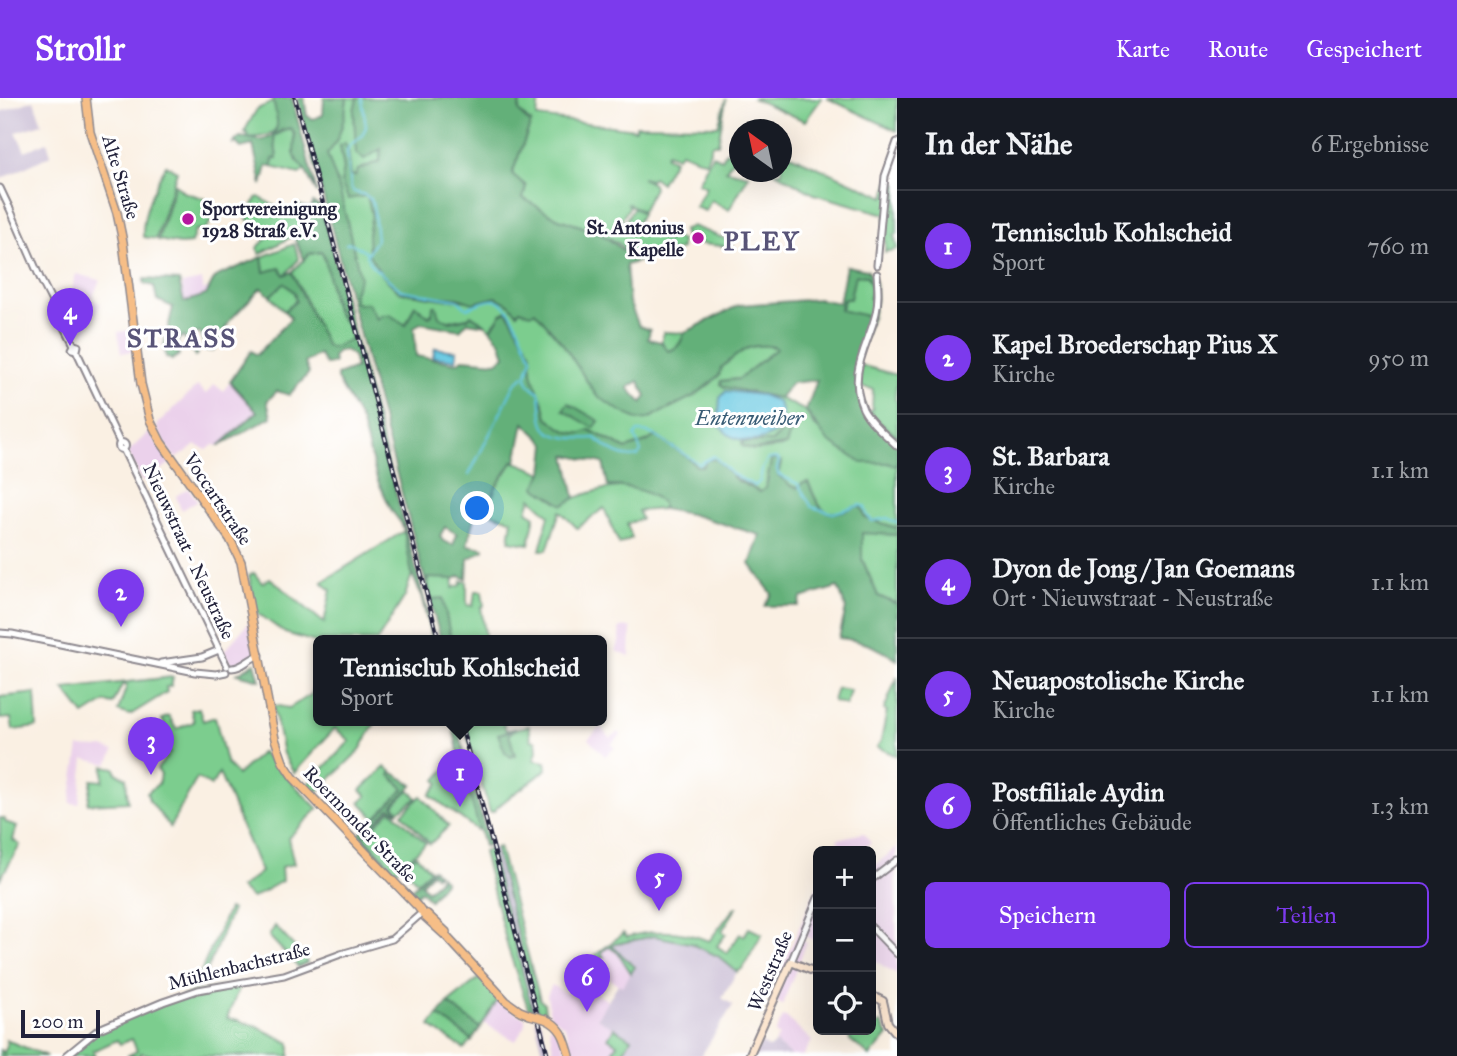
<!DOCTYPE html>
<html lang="de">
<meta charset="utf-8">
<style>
body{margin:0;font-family:"IM FELL Great Primer",serif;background:#20242c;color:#f1f3f6}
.controls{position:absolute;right:21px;bottom:21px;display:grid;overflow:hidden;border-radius:10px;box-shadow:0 7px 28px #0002}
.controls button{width:63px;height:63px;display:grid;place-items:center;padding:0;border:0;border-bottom:2px solid #363941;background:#171b24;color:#f1f3f6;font:35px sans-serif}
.compass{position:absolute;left:729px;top:21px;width:63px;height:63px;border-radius:50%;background:#171b24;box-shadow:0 7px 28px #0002;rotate:327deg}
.scale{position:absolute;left:21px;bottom:18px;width:79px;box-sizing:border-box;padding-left:7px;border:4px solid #22223b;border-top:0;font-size:19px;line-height:24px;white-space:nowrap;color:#22223b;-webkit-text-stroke:5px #fff;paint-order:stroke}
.you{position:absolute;left:478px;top:411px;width:24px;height:24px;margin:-18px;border:5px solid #fff;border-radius:50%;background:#1a73e8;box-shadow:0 0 0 10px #1a73e833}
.badge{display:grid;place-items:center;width:46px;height:46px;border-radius:50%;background:#7c3aed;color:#fff;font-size:23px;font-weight:700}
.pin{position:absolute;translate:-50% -58px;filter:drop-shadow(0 2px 4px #0008)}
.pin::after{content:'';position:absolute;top:37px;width:24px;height:21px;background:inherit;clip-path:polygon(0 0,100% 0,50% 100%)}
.popup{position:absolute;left:313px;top:537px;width:294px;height:91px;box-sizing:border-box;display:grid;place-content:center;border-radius:10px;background:#171b24;filter:drop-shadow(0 2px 5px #0005);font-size:23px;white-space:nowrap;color:#9ea1a6}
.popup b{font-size:26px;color:#f1f3f6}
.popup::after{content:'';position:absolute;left:50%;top:100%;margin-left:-14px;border:14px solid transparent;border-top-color:#171b24}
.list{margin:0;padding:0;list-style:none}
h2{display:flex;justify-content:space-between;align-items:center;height:91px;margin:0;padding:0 28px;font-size:30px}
h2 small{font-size:23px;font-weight:400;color:#9ea1a6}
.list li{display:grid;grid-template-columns:46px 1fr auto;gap:21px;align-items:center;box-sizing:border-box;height:112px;padding:0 28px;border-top:2px solid #363941}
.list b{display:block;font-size:26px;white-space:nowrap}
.list p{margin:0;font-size:23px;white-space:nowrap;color:#9ea1a6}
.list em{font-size:23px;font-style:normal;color:#9ea1a6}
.actions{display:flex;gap:14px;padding:21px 28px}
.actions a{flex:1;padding:16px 0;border:2px solid #7c3aed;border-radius:10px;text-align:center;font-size:24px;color:#7c3aed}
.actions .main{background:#7c3aed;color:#fff}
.icon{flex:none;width:38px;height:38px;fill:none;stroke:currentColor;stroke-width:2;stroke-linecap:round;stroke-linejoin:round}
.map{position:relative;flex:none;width:897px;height:958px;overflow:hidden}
header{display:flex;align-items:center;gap:42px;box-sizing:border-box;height:98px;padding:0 35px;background:#7c3aed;color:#fff}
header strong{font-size:33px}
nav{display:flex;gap:38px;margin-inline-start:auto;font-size:24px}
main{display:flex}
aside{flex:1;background:#171b24}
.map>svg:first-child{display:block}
.built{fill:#ebd1eb}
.industrial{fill:#cbbfd5}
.green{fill:#7bcd8e;stroke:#4e7864;stroke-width:2;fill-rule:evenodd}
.forest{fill:#64b079;stroke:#43695a;stroke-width:2;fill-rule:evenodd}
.water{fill:#64c7e1;stroke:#43748e;stroke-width:2}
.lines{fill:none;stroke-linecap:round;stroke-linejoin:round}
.stream{stroke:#64c7e1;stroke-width:2}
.tertiary-casing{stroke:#8e898f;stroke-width:9}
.secondary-casing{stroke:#8e898f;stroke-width:10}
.primary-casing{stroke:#8e898f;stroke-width:10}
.tertiary{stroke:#fff;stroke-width:5}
.secondary{stroke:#fbe5cf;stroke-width:6}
.primary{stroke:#f6be87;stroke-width:7}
.rail-casing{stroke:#22223b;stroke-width:4.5}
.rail{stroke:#fff;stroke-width:2;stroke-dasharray:5;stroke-linecap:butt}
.primary-bridge-casing{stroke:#8e898f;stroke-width:10;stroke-linecap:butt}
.primary-bridge{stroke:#f6be87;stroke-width:7}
.poi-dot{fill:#b5179e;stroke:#fff;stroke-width:2.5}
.labels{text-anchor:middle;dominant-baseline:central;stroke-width:6;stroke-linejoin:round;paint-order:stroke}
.street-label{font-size:19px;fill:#22223b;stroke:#fff}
.poi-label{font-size:19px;font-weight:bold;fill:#22223b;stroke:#fff;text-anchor:start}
.water-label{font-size:21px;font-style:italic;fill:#395c75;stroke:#fff}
.district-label{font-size:26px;font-weight:bold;letter-spacing:2px;fill:#585478;stroke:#fff}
</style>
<header>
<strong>Strollr</strong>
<nav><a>Karte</a><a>Route</a><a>Gespeichert</a></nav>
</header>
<main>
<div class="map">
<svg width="897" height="958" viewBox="0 0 897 958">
<rect width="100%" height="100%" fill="#fff"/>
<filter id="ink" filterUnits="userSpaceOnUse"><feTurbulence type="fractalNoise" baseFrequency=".0143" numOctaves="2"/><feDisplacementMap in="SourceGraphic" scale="14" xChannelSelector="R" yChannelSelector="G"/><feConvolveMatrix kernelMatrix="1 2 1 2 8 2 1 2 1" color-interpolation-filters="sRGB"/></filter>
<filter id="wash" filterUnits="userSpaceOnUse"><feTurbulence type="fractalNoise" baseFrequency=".00686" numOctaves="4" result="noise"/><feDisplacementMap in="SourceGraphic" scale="28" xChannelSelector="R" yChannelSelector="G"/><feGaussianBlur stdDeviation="1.57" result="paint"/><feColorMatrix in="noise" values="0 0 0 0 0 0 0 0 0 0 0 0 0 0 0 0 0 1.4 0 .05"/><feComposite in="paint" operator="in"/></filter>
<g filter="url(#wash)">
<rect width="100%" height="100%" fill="#faf0e3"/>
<g class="built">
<path d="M76,176L100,182L92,201L101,206L84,236L77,226L79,224L75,215L77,212L65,202L70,199Z"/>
<path d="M202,182L203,192L209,190L206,197L184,204L182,186Z"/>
<path d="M132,232L134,253L121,255L118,234Z"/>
<path d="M230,284L257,314L219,348L213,347L207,352L196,347L176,361L165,346L157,330L158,326L197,288L206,296L214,286L223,293Z"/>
<path d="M149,334L171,365L142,384L128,354Z"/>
<path d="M188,390L198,403L181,412L176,398Z"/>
<path d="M250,523L256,555L235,566L230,565L224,553Z"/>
<path d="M629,529L631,530L630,559L616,553L620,541L619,530Z"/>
<path d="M600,629L610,640L618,634L621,637L611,646L615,650L605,658L588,641Z"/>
<path d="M79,649L97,650L103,649L114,653L108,666L84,661L79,706L70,705Z"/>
<path d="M864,735L871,745L858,753H830V749L839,745L837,741Z"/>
<path d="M897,749L895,761L897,876L871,861V787L878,780L872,770Z"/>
<path d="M818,787V840L816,843L803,837L801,842L807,844L782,907L773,901L775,896L771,895Z"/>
<path d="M610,847L635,869L622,889L605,878L595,894L608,903L597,920L614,930L608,940L618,946L610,958H573L565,928L550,918L547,897L552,887L566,895L579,874Z"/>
<path d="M499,900L511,912L525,920V927L516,943L483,925Z"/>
<path d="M783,919H786L812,943L803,958H791L775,945L779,938L775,935Z"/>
<path d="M549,927L556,932L562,941L567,958H554Z"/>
</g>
<g class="industrial">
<path d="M34,2L42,26L16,34L25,53L47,44L51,57L1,81L0,14Z"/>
<path d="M495,750L538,916L533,914L490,751Z"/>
<path d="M655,838L694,846V848L718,858L737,874L722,900L733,907L701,958H621L631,941L597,920L618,886L622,888L635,869L610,847Z"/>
<path d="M535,922L541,924L550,958H544Z"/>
<path d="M759,943L769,950L775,945L791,958H751Z"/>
</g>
<g class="green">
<path d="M347,0H357L354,13L356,55L376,54L381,51L380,63L358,72L355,78L349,76L348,52L340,48L344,71L342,84L356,98H367L372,117L368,137L398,193C425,199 471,208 496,199L509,206L517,214L520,212L535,213L563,246L596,297L649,320C668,309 716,293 721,270C742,253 747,244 775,249L776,251L739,281L722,283L721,286L779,300L806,313L813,326L862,365H888L897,368V430L865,420L862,410L857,408C823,421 822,415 808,384L797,390L791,388L778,377L781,364L768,373L766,390L760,394L729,376L696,368C689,356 668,348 656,338L646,344L626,351L590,332C574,341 560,330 547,320C544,297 527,280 532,256L507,213L494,225L491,232C485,226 481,221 472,220C458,219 438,231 436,209L429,219L415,207L406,227L378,222L374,216L354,203V194L360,179L327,56C341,42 345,19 347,0ZM789,327L792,333L782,349L758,352L744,344H772Z"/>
<path d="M520,0H539L537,19L636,31V27L718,28L726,1L718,46H712L706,64L681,54L677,59L667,55L666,58L674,62L661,85L653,79L650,82L642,80L653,86L654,90L642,113L627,105L630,108L621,122L625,124L633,110L642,115L636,127L666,143L671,137L681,142V151L636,164C620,137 588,133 561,122C548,116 535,108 523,100L526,88L512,76L531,25L519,13Z"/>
<path d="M752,0H822L805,23Z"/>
<path d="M827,0H897V33Z"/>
<path d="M273,4C287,29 273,41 248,39L247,35L244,34L257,11Z"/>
<path d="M291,30C300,46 289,54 305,72L299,76L272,69L273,61L277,60L274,38Z"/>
<path d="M726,54L736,57L726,72L749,77L729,112L711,102L705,113L695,109L706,89L698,85L712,57L722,61Z"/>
<path d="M783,54L885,99L889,84L897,86V136L894,137L897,151L885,154V116L814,96L775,74H782Z"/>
<path d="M166,67L177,73L156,141L143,139C142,113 154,90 166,67Z"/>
<path d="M175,86L183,94L203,100L218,111L206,131L195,132L191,145L180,146L158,142Z"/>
<path d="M259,99L278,110L297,113L298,107L311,111L301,134L260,156L257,150L271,136L247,121L256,100Z"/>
<path d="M692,128L731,143L732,149L702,146L685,139L683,132Z"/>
<path d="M294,146L299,161L286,176L264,175L262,159Z"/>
<path d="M321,154C334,174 325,211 346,225L352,241L331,251L326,247L292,174L309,156Z"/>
<path d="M866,177L871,187V201L876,202L872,219L840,213L854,178Z"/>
<path d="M284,185L294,194L296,203L284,213L270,198Z"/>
<path d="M664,234L684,235C682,244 678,251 668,253C660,247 661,243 664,234Z"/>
<path d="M860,267L897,277L895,301L897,304V338L868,315L872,312L873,291L861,289Z"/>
<path d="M513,363L543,375L572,401C604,390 633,379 662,405V411L638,413L641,421L627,426L632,440L619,446L604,410L577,430L560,413L547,452H540L549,417L531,400L527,413L535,418L529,446L509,443L512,422L492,416L494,403L491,402L496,389Z"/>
<path d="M404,433L412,476L405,498L377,543H318V545L285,535L256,514L249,477L254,475L262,485L270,480L324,525L331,492L322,484Z"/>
<path d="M862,434L897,437V506L878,498L862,461Z"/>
<path d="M427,479L454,481L453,490L461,487L462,483L467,484V507L473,508L475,493H482L484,508L481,509L486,543H451L450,535L431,501Z"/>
<path d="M318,559V623H376L360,652L314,697L306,688L350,643L335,630L294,675L283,656L273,607L289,610L312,596Z"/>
<path d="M173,579L171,588L166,589L167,594L130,617L118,613L127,587H122L113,606L105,604L84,617L64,591Z"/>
<path d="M897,579V658L877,649L881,643L887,613L884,612Z"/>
<path d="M837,590L850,592L846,607L833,603Z"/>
<path d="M35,595L37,629L13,632L11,620L0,621V599Z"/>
<path d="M199,610L203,623L215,619L226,664L237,677L262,654L318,711L288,740L294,766L281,769L282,783L252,800L240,790L261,774L219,675L211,688L197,680L170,729L149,702L147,695L158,686L161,677L157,671L170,655L159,649L170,640L162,621L169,618L176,631L194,624L191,612Z"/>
<path d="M463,623H503L506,632L529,628L531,642L536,643L537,653L534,662L546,664L547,670C532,687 509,695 493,714H490Z"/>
<path d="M461,663L466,694C475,702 477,720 479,731L477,732L430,697L439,685L436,682L447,669Z"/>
<path d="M104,668L115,670L116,675L126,680L128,704L88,706L92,682L103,683Z"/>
<path d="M385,669L392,674L390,677L405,691L375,720L360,704L367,698L361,692Z"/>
<path d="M409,692L417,700L399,713L394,707Z"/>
<path d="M421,698L449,728L430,746L402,716Z"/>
<path d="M391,712L426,745L396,773L364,738Z"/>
<path d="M0,720L5,721V724L17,728L13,742L20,747L0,781Z"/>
<path d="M499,749L540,902L544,905L545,918L538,916L495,750Z"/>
<path d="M490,751L533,914L529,913L508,850L483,754Z"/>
<path d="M416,757L430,772L417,784L403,769Z"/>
<path d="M735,809H737L722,833L726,836L717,848L727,855L740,836L744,838L749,830L762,836L743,870L737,874L718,858L693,847L694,846L654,838L611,847L635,869L631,875L618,855L609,849L601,854L604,859H601L586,871L592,881L591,884L588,885L582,875C584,862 613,845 623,835L627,839C655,831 682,832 709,843Z"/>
<path d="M228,811L232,812L200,888L194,890Z"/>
<path d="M275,828L305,860L307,865L298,869L269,838Z"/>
<path d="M479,880L499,900L480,930L448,905Z"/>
<path d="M241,885L227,920L253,927L290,945V958H177L180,955L155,958L141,955V958H127L137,953L132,941L120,946L117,942L93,953L95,958H67L99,931L191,895Z"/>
<path d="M438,917L472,942L464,951L430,928Z"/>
<path d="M881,925L888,937L870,958L850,942L849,938L871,932V930Z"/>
<path d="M614,930L631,941L621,958H610L617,946L608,940Z"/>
<path d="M6,942L47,958H0V952L4,955L7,946Z"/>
</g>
<g class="forest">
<path d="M272,0H292L317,95L305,72L297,63L294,55L295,37L291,30L282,32L274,38L277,60L273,61L272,69L267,68L262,87L253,47L241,50L236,45L232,46L240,39C247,39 254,43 262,42C285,37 276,15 272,0Z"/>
<path d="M297,0H304L307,18L313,21L323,17L324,0H347C345,19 341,42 327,56L340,93L360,179L354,194V203L358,206L368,205L377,221L382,217H390L406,227L415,207L429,219L432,217L433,208H436L439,218L450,224L468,220L471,217L486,227L468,224L460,232L421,225L414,229L416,258L456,265L463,261L496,264L505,258L501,245L491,232L501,216L507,213L532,256C527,280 544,297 547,320C560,330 574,341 589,332L626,351L646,344L656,338C668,348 689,357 696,368H703L707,362L716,361L736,382L760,394L766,390L771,362L777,361L781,364L778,377L791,388L797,390L803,385L808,384C821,414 823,422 857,408L862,410L865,420L897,430V437L862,435V461L878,498L897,506V562C879,549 860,542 839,540L846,510L838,489L801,500L799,508H765L772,496L750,466L760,437L690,416L662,411V405C647,391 627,388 608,388L603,365L566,357L575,400L563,407L535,389L543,375L546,346L524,325L516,364L513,363L496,389L491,402L479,401L467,447L484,450V452L468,461L467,481L460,478L454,481L427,480L431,501L443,500L451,543H441ZM445,429L457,436L453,447L443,443L440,438Z"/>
<path d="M357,0H520L519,13L527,23L531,24L512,76L526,88L523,100L559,121L599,134L635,161L636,164L626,167L629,204L639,228L650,232L648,241L661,244L668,253C678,251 682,244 684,235L739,207L819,201L839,205L846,168L867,172L875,182L876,202L870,201L871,187L867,178L855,177L850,201H843L840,212L872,219L855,267L858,290L871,324L876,322L897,338V368L888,365H862L828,343L806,313L817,282L792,285L779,300L724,289L721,286V283L739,281L776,251L775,249C747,244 742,253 721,270L719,278L694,298L648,321L638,322L615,310L596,297L563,246L535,213L531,216L520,212L517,215L509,206L496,199L473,205L458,200L424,198L398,193L381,176L369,157L368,137L372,116L367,98L348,101L341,84L344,71L340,48L345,45L348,52L351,77L355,78L358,72L380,63L381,51L364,61L356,55L354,13ZM639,283L646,298L642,305L628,290Z"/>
<path d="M313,105L321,109L435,543H432L421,497L412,476L404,433L401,425L392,413L377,381L361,323L337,281V277L356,270L353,258L345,252L338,253L333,259L334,265L326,267L319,256L305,265L309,275L289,297L277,293L267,303L271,319L219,348L257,314L230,284L251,253L257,257L291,220L284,213L296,203L294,194L284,185L270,198L261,190L230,222L213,253H205L201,235L194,236L193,244L198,256L196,258L183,238L177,243L179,257L172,262L166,259L164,247L173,209L157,202L154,188L144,186V181L179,183L184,204L206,197L215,179L262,159L264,174L280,170L284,177L292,174L326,247L331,250C336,249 347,243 352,240L346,225C332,216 329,174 324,157L321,154L309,156L304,162L294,139L301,134Z"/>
<path d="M568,305L599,323L594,330L563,312Z"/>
<path d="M793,326L786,347L753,352L742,348V345L744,344H772L789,327Z"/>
<path d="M255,565L260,582L237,576Z"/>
<path d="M452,623H456L489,747L484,748L470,698L466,694Z"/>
<path d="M516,631L509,636L515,657L511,659L505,654L498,636Z"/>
<path d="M392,674L413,687L393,707L398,715L390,710L362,738L411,791L433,771L438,776L436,778L432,775L421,786L427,793L439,782L440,778L445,783L430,802L421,793L415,799L356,739L404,691L390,677Z"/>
<path d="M448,905L480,930L472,942L438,917Z"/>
</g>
<g class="water">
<path d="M435,250L457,253L456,262L433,259Z"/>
<path d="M726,293L762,297L777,303C800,339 739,360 718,325L720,300Z"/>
</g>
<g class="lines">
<g class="stream">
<path d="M362,0L366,29L362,38L350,47L347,53L351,90L354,94C362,96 370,97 373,106L377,141L366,157L372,168L401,192L457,202L467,210C476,207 487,201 495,202C512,204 524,246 532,259C528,276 519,283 539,294C542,304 540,317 544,327C550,342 582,341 595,340C608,350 621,362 638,358L641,354L635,338L637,334C657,333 659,343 674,350C684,356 691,360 699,366L714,358L732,376L755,388L760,383L762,371L768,361L776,360L779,362L777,371L778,376L798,386L812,409L833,415L861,407L865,409L867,417L872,423L887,420L897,425"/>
<path d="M351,145L368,155"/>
<path d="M346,146L349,145"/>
<path d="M469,377L516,284L524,278"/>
</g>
</g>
</g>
<g filter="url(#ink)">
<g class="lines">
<g class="tertiary-casing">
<g id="tertiary">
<path d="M0,90L9,109"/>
<path d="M9,109L41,182L74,247"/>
<path d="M877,167L885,78L897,44"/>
<path d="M877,176C878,190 879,202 876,215C868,248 847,275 863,311C870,325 886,337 897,348"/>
<path d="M74,247L78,248L77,252L72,251Z"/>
<path d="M76,252L120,345"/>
<circle cx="122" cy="348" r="3.5"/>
<path d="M123,351L227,568"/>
<path d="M0,535L12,536L195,574L216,576L226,574"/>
<path d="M161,565L202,559L219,552"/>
<path d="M232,570C243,570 249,560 260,557"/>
<path d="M871,782L897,762"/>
<path d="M871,829L897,856"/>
<path d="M791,864L818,800"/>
<path d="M66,958L99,931L163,904L198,892L284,877L341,856L392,841L423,814"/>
</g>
</g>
<g class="secondary-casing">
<g id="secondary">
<path d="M871,897L883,903L888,925L897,936"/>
<path d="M749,958L791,864L818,875"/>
</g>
</g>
<g class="primary-casing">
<g id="primary">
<path d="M86,0L90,34L117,115L123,144L141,286L150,322L161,344L230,441L241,464L275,641L283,664L293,679L418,809L425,819L447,839L506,903L520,913L530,917"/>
<path d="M427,816L446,834"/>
<path d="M545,921C563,929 565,941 570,958"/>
</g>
</g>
<use href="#tertiary" class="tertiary"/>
<use href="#secondary" class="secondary"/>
<use href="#primary" class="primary"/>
<g class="rail-casing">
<g id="rail">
<path d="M295,0L439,543"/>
<path d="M460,623L548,958"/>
</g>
</g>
<use href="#rail" class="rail"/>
<g class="primary-bridge-casing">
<path id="primary-bridge" d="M530,917L545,921"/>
</g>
<use href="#primary-bridge" class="primary-bridge"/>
</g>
</g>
<g class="poi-dot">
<circle cx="188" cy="121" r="7"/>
<circle cx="698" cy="140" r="7"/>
</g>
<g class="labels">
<g class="street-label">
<text transform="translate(121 79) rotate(73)">Alte Straße</text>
<text transform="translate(218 401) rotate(56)">Voccartstraße</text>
<text transform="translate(189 453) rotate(65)">Nieuwstraat - Neustraße</text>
<text transform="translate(360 726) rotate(46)">Roermonder Straße</text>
<text transform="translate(239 868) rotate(-14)">Mühlenbachstraße</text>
<text transform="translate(770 873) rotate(-67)">Weststraße</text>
</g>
<g class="poi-label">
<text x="202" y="110">Sportvereinigung<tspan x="202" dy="22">1928 Straß e.V.</tspan></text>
<text x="684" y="129" text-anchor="end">St. Antonius<tspan x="684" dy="22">Kapelle</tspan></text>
</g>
<g class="water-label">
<text x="749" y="320">Entenweiher</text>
</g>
<g class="district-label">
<text x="762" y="143">PLEY</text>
<text x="182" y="240">STRASS</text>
</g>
</g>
</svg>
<div class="controls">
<button>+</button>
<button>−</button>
<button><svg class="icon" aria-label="locate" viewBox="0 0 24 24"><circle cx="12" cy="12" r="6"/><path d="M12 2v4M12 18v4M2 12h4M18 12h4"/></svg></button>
</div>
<svg class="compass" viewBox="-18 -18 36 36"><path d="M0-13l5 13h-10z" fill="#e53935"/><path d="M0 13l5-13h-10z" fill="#9ea1a6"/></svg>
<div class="scale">200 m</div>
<div class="you"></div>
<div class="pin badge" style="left:460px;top:709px">1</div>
<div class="popup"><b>Tennisclub Kohlscheid</b>Sport</div>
<div class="pin badge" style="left:121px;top:529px">2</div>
<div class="pin badge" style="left:151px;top:677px">3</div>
<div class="pin badge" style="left:70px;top:248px">4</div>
<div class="pin badge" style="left:659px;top:813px">5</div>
<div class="pin badge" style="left:587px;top:914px">6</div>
</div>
<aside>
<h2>In der Nähe<small>6 Ergebnisse</small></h2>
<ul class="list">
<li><span class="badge">1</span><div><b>Tennisclub Kohlscheid</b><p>Sport</p></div><em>760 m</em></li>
<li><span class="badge">2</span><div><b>Kapel Broederschap Pius X</b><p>Kirche</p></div><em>950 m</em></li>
<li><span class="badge">3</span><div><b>St. Barbara</b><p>Kirche</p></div><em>1.1 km</em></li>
<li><span class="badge">4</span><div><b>Dyon de Jong / Jan Goemans</b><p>Ort · Nieuwstraat - Neustraße</p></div><em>1.1 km</em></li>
<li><span class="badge">5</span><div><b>Neuapostolische Kirche</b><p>Kirche</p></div><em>1.1 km</em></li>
<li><span class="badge">6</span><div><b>Postfiliale Aydin</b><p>Öffentliches Gebäude</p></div><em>1.3 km</em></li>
</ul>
<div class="actions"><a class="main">Speichern</a><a>Teilen</a></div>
</aside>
</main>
